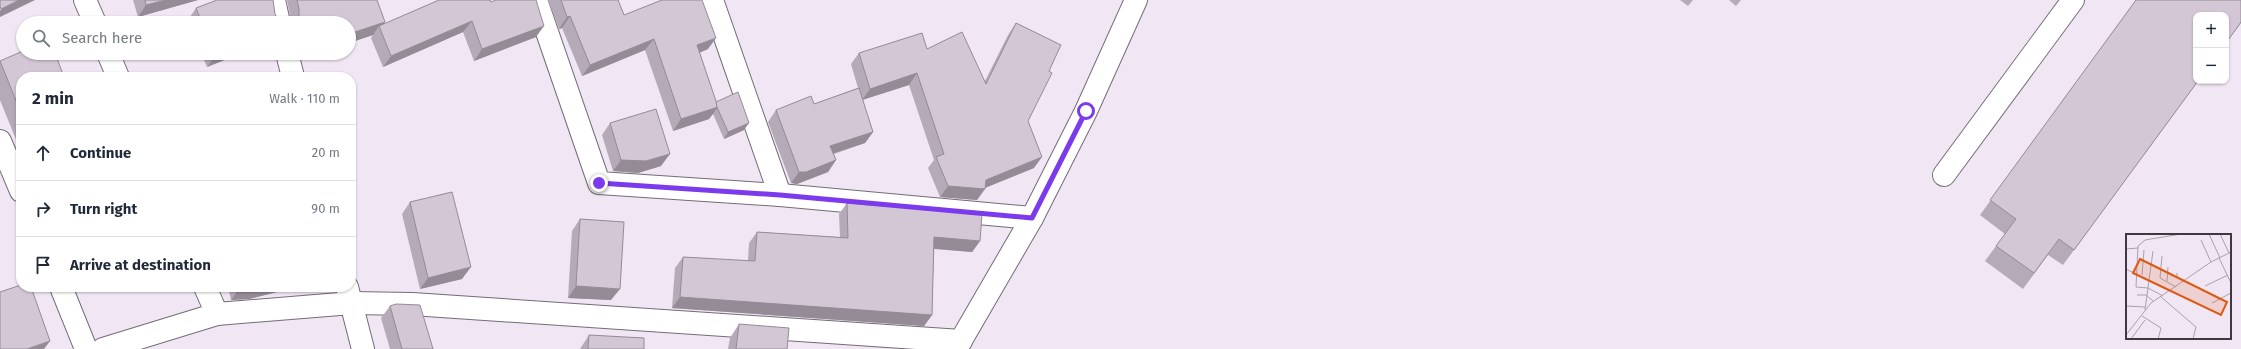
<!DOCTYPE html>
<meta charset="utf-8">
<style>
body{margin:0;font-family:"Fira Sans",sans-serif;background:#f2f2f3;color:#1f2937}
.controls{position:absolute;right:12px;top:12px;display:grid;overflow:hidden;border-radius:8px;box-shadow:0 1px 3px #0004}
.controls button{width:36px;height:36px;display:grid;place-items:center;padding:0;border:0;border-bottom:1px solid #e0e1e3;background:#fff;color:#1f2937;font:20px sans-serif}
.stop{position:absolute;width:12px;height:12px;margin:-9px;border:3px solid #7c3aed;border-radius:50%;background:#fff}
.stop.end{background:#7c3aed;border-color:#fff;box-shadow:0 1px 4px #0008}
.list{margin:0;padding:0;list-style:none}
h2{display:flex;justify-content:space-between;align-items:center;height:52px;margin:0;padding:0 16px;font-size:17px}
h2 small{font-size:13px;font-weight:400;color:#747a83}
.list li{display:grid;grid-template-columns:26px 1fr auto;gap:12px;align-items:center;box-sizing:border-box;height:56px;padding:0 16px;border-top:1px solid #e0e1e3}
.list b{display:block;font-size:15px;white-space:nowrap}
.list em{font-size:13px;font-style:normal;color:#747a83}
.icon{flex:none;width:22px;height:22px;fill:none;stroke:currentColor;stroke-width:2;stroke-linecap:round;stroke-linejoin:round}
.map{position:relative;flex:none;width:2241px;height:349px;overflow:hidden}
.search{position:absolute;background:#fff;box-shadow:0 1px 3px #0004;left:16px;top:16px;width:340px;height:44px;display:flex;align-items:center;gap:10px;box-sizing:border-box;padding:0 14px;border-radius:22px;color:#747a83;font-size:15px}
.panel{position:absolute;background:#fff;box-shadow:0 1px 3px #0004;left:16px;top:72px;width:340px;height:220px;border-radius:16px}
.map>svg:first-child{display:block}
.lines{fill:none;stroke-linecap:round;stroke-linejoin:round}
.minor-casing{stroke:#756b77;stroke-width:24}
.minor{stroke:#fff;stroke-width:22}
.wall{fill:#b5abb8}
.shaded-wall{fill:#948b96}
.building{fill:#d3c7d6;stroke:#948b96}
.route{stroke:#7c3aed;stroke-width:5}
.inset-road{fill:none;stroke:#a9a1ac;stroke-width:1}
.view{fill:#e0570f;fill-opacity:0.15;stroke:#e0570f;stroke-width:2}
.inset-edge{fill:none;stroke:#3e393f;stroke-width:2}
</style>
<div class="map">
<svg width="2241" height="349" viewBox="0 0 2241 349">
<rect width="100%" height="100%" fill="#f1e6f4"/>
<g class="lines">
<g class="minor-casing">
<g id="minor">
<path d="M85,0L95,23"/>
<path d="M274,0L279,23"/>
<path d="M536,0L599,183L780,195L1032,218"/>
<path d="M712,0L780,195"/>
<path d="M108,53L118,77"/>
<path d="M287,53L293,77"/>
<path d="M0,141L21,191"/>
<path d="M1944,175L2073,0"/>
<path d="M61,287L86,349"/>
<path d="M205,287L217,314"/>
<path d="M347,287L363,349"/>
<path d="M103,349L217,314L352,303L412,304L961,341"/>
<path d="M956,349L1032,218L1086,111L1136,0"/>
</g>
</g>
<use href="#minor" class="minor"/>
</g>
<g class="wall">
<path d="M133,0H198L138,17Z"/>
<path d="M287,0H377L382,25L491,2L536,37L474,61L463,32L383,67L371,38L373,35L349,43V23H285L291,22V21Z"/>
<path d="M548,0H618L624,15L708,49L699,53L716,102L744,130L724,139L713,114L709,119L673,131L645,50L582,76L562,28L559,29Z"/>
<path d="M1680,0H1693L1688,6Z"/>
<path d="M1729,0H1741L1736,6Z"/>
<path d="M2136,0H2241V23L2226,43V15H2196V81H2198L2063,265L2048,255L2023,289L1985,261L2005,234L1980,215Z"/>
<path d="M196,8L275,14L278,20L283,23H189L188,20Z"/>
<path d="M1016,23L1049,71L1028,121L1034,168L985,188L977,200L940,197L928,168L934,160L909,85L862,100L873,132L865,143L834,154L836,160L828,172L797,184L791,183L768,122L776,110L814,104L858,88L851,64L859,53L927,49L985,81L1008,35Z"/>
<path d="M201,53H242L207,67Z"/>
<path d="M299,53H319L302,59Z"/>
<path d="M0,61L21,77V152L0,100Z"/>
<path d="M610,123L661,166L638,173L613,171L602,135Z"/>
<path d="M410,202L462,279L420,289L402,214Z"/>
<path d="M847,203L980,241L972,252L934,249L932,315L924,326L672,308L675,268L683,257L748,261L749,243L757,232L840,237L839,214Z"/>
<path d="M580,219L611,300L568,298L572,231Z"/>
<path d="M228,287H287L285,290L249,299L231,300Z"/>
<path d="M390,306L433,349H390L381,318Z"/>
<path d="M739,324L787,349H728L730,338Z"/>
<path d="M589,335L644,349H580Z"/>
</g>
<g class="shaded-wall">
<path d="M19,0H35L0,17V11L1,9Z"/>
<path d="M166,0H198L138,17L146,5Z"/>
<path d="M570,16L562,28L559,29L567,17Z"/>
<path d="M472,21L463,32L383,67L391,56Z"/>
<path d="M385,22L380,29L379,26L373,35L349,43V34Z"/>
<path d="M544,26L536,37L474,61L482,49Z"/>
<path d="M716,38L708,49L689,57L697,45Z"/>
<path d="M654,39L645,50L582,76L590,65Z"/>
<path d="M222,53H242L207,67L215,56Z"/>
<path d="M306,53H319L302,59Z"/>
<path d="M917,73L909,85L862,100L870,89Z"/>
<path d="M718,107L709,119L673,131L681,119Z"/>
<path d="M749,123L744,130L724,139L728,132Z"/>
<path d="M873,132L865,143L822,157L830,146Z"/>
<path d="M670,154L661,166L638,173L613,171L621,160Z"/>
<path d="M1042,157L1034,168L982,189H985L977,200L940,197L948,186L986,180Z"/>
<path d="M836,160L828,172L797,184L791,183L799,172Z"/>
<path d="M934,237L980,241L972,252L926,248Z"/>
<path d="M471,267L462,279L420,289L428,278Z"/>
<path d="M576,286L620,289L611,300L568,298Z"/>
<path d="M258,287H287L285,290L249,299L231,300L239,289Z"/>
<path d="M680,297L932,315L924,326L672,308Z"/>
<path d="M50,341L44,349H27Z"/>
</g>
<g class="building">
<path d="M0,0H19L1,9L0,6Z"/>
<path d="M145,0H166L146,5Z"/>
<path d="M217,0H273L275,14L278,20L283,23H202L196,8Z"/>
<path d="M297,0H377L385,22L349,34V23H300V21L296,23H285L295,21L299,16V9Z"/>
<path d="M439,0H490L491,2L496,0H536L544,26L482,49L472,21L391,56L379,26Z"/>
<path d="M561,0H618L624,15L662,0H702L716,38L697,45L718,107L681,119L654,39L590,65L570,16L567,17Z"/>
<path d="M2136,0H2241V22L2226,43V15H2196V81H2198L2074,250L2059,239L2034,273L1996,246L2016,219L1990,200Z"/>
<path d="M1016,23L1061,45L1049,71L1052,73L1028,121L1042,157L986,180L985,189L948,186L936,157L944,154L917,73L870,89L859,53L922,33L927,49L962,32L986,84Z"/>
<path d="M23,51V53H55L64,77H21V113L0,61Z"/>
<path d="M214,53H222L215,56Z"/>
<path d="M859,88L873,132L830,146L836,160L806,172H799L776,110L811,96L814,104Z"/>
<path d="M738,92L749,123L728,132L717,107L716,102Z"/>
<path d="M656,109L670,154L646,161L621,160L610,123Z"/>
<path d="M452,192L471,267L428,278L410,202Z"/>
<path d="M847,203L982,214L980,241L934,237L932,315L680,297L683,257L755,261L757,232L848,238Z"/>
<path d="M580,219L624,222L620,289L576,286Z"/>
<path d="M21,285V287H31L50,341L27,349H0V292Z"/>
<path d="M239,287H258L239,289Z"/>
<path d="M396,304L420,305L433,349H402L390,306Z"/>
<path d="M739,324L789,328L787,349H736Z"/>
<path d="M589,335L644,338V349H588Z"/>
</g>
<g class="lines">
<path class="route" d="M599,183L780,195L1032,218L1086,111"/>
</g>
<g transform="translate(2126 234)">
<rect width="105" height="105" fill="#f1e6f4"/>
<path class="inset-road" d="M83,0L94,24M94,0L103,19M75,6L85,28M0,15L12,14M36,22L34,44L50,53M93,24L105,49M0,35L45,57M51,39V43L58,47M16,41L18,16M41,47L42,33M79,52L102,41M11,61H20L27,67M37,62L22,54L10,53L12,12L19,6L55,0M35,63L70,93L67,105M86,69L105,59M0,72L19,73M19,76L27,17M16,82L35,94L32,105M0,101L25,69L85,28L105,18M5,105L19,86"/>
<path class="view" d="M14,25L101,68L95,81L7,39Z"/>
<rect width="105" height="105" class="inset-edge"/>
</g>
</svg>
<div class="controls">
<button>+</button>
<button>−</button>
</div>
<div class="stop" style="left:1086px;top:111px"></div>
<div class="stop end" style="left:599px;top:183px"></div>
<div class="search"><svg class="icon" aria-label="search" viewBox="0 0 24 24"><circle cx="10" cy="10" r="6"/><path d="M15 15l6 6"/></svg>Search here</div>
<section class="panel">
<h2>2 min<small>Walk · 110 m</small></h2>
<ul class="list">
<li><svg class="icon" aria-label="ahead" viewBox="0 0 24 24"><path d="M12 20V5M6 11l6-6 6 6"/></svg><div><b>Continue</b></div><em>20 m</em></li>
<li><svg class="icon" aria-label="right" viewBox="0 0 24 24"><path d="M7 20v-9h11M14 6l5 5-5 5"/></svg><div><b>Turn right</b></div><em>90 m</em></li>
<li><svg class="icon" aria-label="arrive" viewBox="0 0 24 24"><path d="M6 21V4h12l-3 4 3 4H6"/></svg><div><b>Arrive at destination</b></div></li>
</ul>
</section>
</div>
